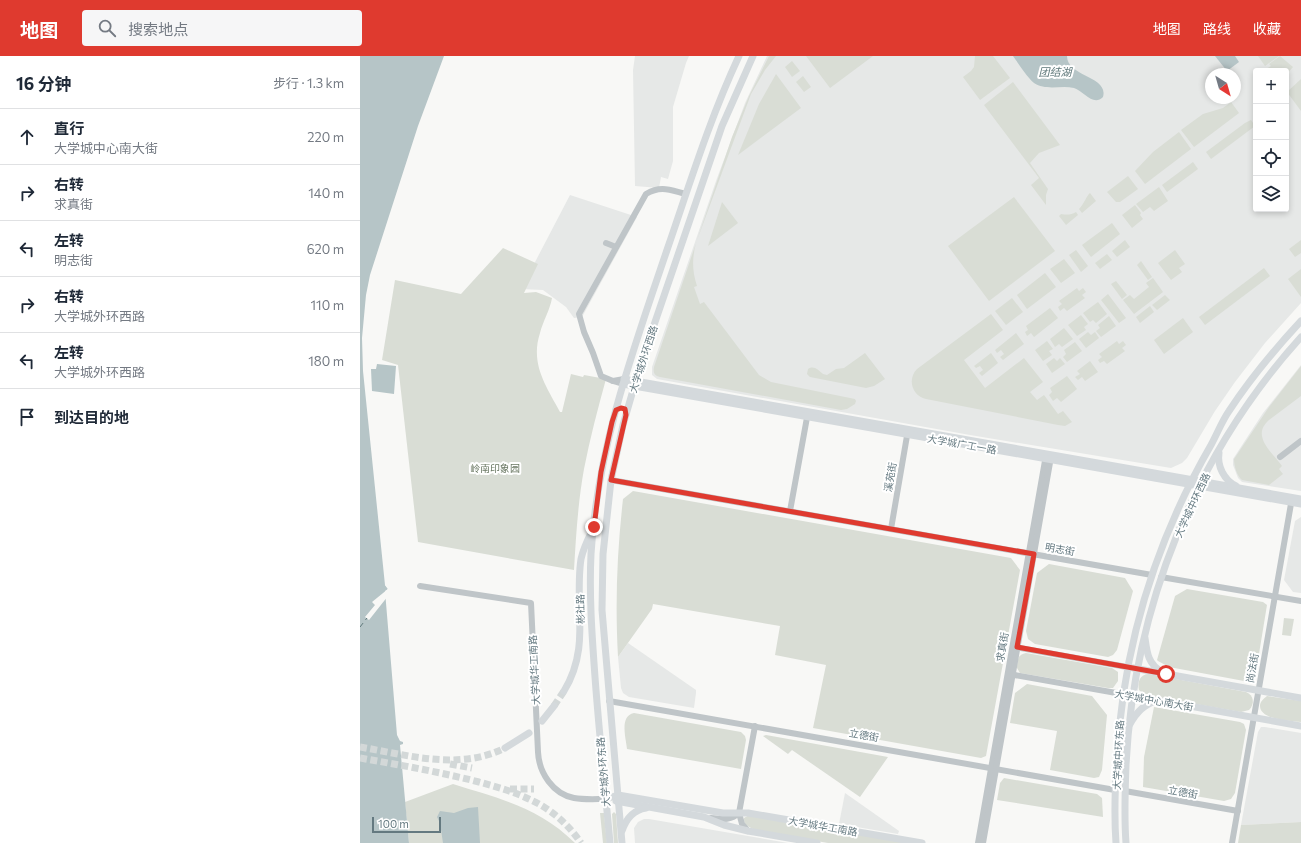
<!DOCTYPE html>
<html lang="zh">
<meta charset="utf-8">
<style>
body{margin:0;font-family:Commissioner,"Noto Sans SC",sans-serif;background:#f6f6f7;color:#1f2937}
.controls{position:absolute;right:12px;top:12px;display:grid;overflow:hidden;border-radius:4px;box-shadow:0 2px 6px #0003}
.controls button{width:36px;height:36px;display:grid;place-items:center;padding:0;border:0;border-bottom:1px solid #e0e1e3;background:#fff;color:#1f2937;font:20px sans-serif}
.compass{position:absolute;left:845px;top:12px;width:36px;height:36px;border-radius:50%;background:#fff;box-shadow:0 2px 6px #0003;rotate:143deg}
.scale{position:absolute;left:12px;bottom:10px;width:69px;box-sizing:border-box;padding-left:4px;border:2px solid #647980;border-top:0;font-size:11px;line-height:14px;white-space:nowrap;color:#647980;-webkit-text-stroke:3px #fff;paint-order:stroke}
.stop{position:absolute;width:12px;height:12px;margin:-9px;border:3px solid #df3a2f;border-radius:50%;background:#fff}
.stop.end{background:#df3a2f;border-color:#fff;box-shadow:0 1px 4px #0008}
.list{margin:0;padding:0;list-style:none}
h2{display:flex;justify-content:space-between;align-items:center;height:52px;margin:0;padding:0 16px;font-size:17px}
h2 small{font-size:13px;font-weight:400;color:#747a83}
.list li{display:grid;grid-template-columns:26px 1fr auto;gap:12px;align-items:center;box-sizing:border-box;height:56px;padding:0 16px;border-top:1px solid #e0e1e3}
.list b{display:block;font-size:15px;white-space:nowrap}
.list p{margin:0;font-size:13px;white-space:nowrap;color:#747a83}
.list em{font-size:13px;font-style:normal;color:#747a83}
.icon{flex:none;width:22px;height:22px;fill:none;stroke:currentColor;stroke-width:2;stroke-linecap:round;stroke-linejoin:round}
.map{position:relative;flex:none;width:941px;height:787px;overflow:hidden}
header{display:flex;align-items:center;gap:24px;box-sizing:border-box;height:56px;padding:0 20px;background:#df3a2f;color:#fff}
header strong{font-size:19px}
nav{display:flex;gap:22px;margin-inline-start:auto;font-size:14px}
.search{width:280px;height:36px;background:#f6f6f7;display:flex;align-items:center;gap:10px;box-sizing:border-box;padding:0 14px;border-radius:4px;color:#747a83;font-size:15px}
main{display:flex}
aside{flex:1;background:#fff}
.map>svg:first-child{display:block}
.built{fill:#e6e8e7;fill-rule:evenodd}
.green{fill:#d9ddd5}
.water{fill:#b6c5c7}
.pier{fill:#f8f8f6}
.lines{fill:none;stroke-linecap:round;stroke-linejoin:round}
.ferry{stroke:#5f787a;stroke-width:1;stroke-dasharray:5 4;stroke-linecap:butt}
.major-tunnel{stroke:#d3d8d8;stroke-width:7;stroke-dasharray:7 3.5;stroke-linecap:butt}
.minor{stroke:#bfc5c8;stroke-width:6}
.major{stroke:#d4d9dc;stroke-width:7}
.route{stroke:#df3a2f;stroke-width:5}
.labels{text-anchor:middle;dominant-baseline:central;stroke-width:4;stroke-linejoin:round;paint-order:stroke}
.street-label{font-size:10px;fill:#647980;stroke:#fff}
.park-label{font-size:10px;fill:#6a7863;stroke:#fff}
.water-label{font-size:11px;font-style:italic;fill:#5f787a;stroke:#fff}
</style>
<header>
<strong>地图</strong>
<div class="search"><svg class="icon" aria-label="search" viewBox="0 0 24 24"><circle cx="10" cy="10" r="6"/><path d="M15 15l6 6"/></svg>搜索地点</div>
<nav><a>地图</a><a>路线</a><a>收藏</a></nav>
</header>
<main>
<aside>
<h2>16 分钟<small>步行 · 1.3 km</small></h2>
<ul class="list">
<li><svg class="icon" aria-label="ahead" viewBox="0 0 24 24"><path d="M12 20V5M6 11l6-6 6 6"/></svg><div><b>直行</b><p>大学城中心南大街</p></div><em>220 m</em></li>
<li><svg class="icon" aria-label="right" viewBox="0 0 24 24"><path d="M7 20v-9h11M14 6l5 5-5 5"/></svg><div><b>右转</b><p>求真街</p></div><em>140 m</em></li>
<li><svg class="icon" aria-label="left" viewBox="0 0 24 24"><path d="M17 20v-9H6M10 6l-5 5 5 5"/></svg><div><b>左转</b><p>明志街</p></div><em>620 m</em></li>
<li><svg class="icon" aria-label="right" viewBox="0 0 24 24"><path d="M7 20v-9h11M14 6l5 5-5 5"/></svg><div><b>右转</b><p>大学城外环西路</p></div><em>110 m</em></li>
<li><svg class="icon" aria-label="left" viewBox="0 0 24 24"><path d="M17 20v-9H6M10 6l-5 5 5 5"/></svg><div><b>左转</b><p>大学城外环西路</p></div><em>180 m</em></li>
<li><svg class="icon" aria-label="arrive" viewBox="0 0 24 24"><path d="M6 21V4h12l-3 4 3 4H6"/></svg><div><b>到达目的地</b></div></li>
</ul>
</aside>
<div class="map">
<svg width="941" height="787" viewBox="0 0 941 787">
<rect width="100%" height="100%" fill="#f8f8f6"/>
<g class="built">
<path d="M275,0H329L326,7L313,51V105L308,123L301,121L299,132L275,130L273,14Z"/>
<path d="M407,0H941V247L905,287L875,326L855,355L827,402L822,407L811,412L610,379L297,323L292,319V311L356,125L385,47ZM896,15H926V153H896ZM851,18H875V42H851Z"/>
<path d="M210,139L277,161L222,261L214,262L206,251L183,234L161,233Z"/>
<path d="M941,309V435L882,426L878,422L873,409V403L903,357Z"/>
<path d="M941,461V537L933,536L924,524L935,465Z"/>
<path d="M268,587L336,634V637L334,652L269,641L263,637L261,632L258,601Z"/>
<path d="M901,671H905L941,677V766L881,769L898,676Z"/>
<path d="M485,737L539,775L538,778L479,768Z"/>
<path d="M284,763H289L428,787H275L274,772L278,766Z"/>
</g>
<g class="green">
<path d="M409,0H416L405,14L391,38L336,187C332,202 332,215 337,230L334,231L340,248L344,246L399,319L411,326L495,343L496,345L495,348L487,353L481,354L300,321C294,320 293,316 294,311L372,81L389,40Z"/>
<path d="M446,0H513L470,32Z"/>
<path d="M615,0H633L650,22L620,44L603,21L611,15L614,11Z"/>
<path d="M898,0H919L905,10Z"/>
<path d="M920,0L933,11L926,19V15H908L906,13L911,10L909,8Z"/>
<path d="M432,5L440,15L432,21L425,11Z"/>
<path d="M416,18L441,52L378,99L399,48Z"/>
<path d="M443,20L451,31L444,36L436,26Z"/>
<path d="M941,23V55L927,36Z"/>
<path d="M653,26L700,89L679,97L670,107L688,133L686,139V149L671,129L679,122L624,49Z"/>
<path d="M871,46L879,57L834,91L821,74L843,58L863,52Z"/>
<path d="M891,64L895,70L851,103L846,96L885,67Z"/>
<path d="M819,76L831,93L785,128L775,115L793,96Z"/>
<path d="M833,106L838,113L807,136L802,129Z"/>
<path d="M768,120L778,133L760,146H756L747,136Z"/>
<path d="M799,131L808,145L794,155L790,151L783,156L776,148Z"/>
<path d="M730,137L736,145L722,157L719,153C724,148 727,139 730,137Z"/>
<path d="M654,141L695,195L629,245L588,190Z"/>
<path d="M362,146L378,167L348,190Z"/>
<path d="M775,149L781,157L780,159L783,163L772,172L762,159Z"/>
<path d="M716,156L718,159L706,169L699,160L701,158C707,159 711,159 716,156Z"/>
<path d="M752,167L760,178L731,201L722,189Z"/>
<path d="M765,184L770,191L757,201L752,195Z"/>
<path d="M941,184V197L935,201L929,193Z"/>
<path d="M143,192L178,208L164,237L176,236L192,242C190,254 183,265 180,277C170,308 186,330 200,356H202L211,318L223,321L224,319L246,323C238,352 230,382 224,413C218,446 216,480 214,514L58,486L38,309L22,304L35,224L101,238Z"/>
<path d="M716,194L728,210L721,216L709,199Z"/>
<path d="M815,194L825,208L819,212L822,216L811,224L798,207Z"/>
<path d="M747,198L752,204L740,213L735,207Z"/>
<path d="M704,203L715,217L701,227L690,213Z"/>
<path d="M781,205L792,221L788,224L777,209Z"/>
<path d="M904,212L910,220L845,269L839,261Z"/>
<path d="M941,213V241L928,223Z"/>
<path d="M685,217L696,231L667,253L657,239Z"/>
<path d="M793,222L803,236L774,258L763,244L770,239L774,243L789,231L786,227Z"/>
<path d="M756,225L767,239L762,243L751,228Z"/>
<path d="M717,232L719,235L723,232L726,236L722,239L725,242L707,255L704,252L700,255L698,251L702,248L699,245Z"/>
<path d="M748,238L766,262L759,267L741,244Z"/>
<path d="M805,239L810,244L797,254L792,249Z"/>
<path d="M652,242L663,256L646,269L635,255Z"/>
<path d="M738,246L747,258L736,267L733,264L730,266L723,257Z"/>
<path d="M790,250L794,256L780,267L776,261Z"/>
<path d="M690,252L698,262L674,281L671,277L667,280L665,276L668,274L666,270Z"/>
<path d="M631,258L643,274L604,304L625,332L664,302L683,326L670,336L677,344L684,339L698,358L703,355L712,366L705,370L698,369L566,343C552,340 547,323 557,313Z"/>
<path d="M721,259L728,268L724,271L726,274L717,280L708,269Z"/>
<path d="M749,260L756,270L741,281L736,275L740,272L738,269Z"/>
<path d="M823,262L833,276L804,298L794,284Z"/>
<path d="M704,272L713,283L702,291L699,288L695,291L690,283Z"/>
<path d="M728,276L731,279L735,276L739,282L726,292L719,283Z"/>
<path d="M656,277L664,288L643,304L640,301L644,298L641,294L637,297L635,294Z"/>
<path d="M687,285L693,293L689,295L692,299L683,305L675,294Z"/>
<path d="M757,285L759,288L763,285L766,289L762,292L765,295L747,308L744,305L740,307L738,304L742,301L739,298Z"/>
<path d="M715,286L722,295L707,306L703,301L706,298L704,294Z"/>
<path d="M505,297L525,323L514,330L506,332L450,321L447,318L448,313C454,309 458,314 463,318L467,319L476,313L484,312Z"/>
<path d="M631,297L638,307L622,320L619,317L623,314L620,310L616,312L614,310Z"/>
<path d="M694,302L697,305L700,302L705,308L692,317L686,308Z"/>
<path d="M730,305L738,316L725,325L722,321L718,324L715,321L720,318L717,315Z"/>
<path d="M941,310V340L909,364C891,380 911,395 922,410L919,413L923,418L909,429L882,424C877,420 874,410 874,403L909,351Z"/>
<path d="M707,320L717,333L701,346L697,342L693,345L689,339L692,336L690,332Z"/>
<path d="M273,435L651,502L660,514L626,700L621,702L453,672L466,609L415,599L420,570L293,548L292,553L258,601C255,547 257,496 263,443Z"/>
<path d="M689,508L765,522L773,535L757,594L753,599L748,601L675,588L668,583L666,575L677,517Z"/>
<path d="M827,533L903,546L907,549L896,616L884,625L809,611L798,605L797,604L815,540Z"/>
<path d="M924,562L934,563L931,580L922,579Z"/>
<path d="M666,597L752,612L758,616V625L753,632H748L660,617L657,612C657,605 658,598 666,597Z"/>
<path d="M789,618L886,636C894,639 895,648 889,654L881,656L785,639L779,634C777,626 780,618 789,618Z"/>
<path d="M667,628L732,640L747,659L742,714L739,721L734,722L690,714L697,675L650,667L655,637Z"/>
<path d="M907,640L941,645V666C931,665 900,664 900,650C900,646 903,643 907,640Z"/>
<path d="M794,651L880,666L884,668L886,674L875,737L871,743L864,745L783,731L784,701Z"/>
<path d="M274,657L381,676L385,680L386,684L381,713L267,693C266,682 259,660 274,657Z"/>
<path d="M406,679L528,701L500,741L432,694L428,698L403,680Z"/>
<path d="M644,722L737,738L742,742L743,761L637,744L640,727Z"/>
<path d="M93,728C140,743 179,751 215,787H49L45,746Z"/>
<path d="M254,756L256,758L258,787H254L252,758Z"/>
<path d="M240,757H244L247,787H243Z"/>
<path d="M389,759L553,787H468L398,775C391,772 383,770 384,762Z"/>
<path d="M941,766V787H878L881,769Z"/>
</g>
<g class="water">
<path d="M0,0H84L58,70L10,219L6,239L2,282L3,315L25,529L28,533L25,535L37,679L40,685L43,686V688L40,689L49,787H0Z"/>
<path d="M653,0H707C707,21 749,20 743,41C733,51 724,35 714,32C701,29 686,35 674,27C666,20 659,8 653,0Z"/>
<path d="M855,0H875L879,6L867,15Z"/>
<path d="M17,308L36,310L34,338L12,335L11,313H16Z"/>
<path d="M118,751L120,787H83L80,767L77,761L80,755L94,757L108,752Z"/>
</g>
<path class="pier" d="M27,528L30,533L27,536L28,540L9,564L5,561L15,549L12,546L28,533L25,529Z"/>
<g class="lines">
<path class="ferry" d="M0,571L7,562"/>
<g class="major-tunnel">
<path d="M194,650L204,635"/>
<path d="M0,691C48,699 99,715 145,692"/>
<path d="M0,702C40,709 80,716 119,726C137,731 155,736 171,744C191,753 209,769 221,787"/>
<path d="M90,708L112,712"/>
<path d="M150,733H174"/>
</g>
<g class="minor">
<path d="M246,187L256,191"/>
<path d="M253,325L241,320L233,297L224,276L219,258L286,138C301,129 310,134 326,138"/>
<path d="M263,328L253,325L264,323"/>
<path d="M920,401L941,385"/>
<path d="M251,424L792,519"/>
<path d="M430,455L448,356"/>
<path d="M531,473L548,374"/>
<path d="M801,521L941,545"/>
<path d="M60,530L171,547L178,696C179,717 193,738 214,742C225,744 236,743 246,743"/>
<path d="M655,591L767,611"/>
<path d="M649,618L762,638"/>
<path d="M249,645L755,734"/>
<path d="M765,735L878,755"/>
<path d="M351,762C361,763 371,765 379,757"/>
<path d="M388,775L382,768L379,757L395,670"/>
<path d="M618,787L686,399"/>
<path d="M623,787L691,401"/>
<path d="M872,787L932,442"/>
</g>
<g class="major">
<path d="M264,323L941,443"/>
<path d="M263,328L941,448"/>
<path d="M859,397C857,410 864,424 876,430"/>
<path d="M785,582C787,597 788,608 802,616"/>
<path d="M773,612L941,642"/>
<path d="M204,635C231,591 214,549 221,503C223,494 227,485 231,477"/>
<path d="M768,639L941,670"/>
<path d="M182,665L194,650"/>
<path d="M770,668C776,657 784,648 796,645"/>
<path d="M145,692L169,677"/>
<path d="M246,743L258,739L363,757H388L562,787"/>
<path d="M256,745L344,761L364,769L388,775L457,787"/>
<path d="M262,775C266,763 273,754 286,752"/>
<path d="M250,787C245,732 239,676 235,621C232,580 229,539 231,498C237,392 274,291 308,191C330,127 350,62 379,0"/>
<path d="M262,787L242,554L243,498L251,424L263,369L280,310L362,70L393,0"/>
<path d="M756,787C754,759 755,730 757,702C763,592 795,486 851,389C857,378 862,365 869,355C890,323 915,293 941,265"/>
<path d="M766,787C764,761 765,735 766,709C774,551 835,398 941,281"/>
</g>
</g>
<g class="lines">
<path class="route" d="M234,471L241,416L252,366L256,354L261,352L265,353L266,359L251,424L674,498L657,591L806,618"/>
</g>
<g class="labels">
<g class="street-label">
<text transform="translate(283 303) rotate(-72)">大学城外环西路</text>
<text transform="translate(602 388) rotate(10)">大学城广工一路</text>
<text transform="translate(530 421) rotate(-80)">溪苑街</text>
<text transform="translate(832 449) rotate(-65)">大学城中环西路</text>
<text transform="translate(700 493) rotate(10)">明志街</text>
<text transform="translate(220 553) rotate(-91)">彬社路</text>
<text transform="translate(642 591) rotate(-80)">求真街</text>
<text transform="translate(892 612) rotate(-80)">尚法街</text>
<text transform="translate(174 614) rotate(-93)">大学城华工南路</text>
<text transform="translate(794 644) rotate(10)">大学城中心南大街</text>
<text transform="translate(504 679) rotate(10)">立德街</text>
<text transform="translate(758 699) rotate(-87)">大学城中环东路</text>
<text transform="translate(243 716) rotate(-95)">大学城外环东路</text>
<text transform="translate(823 736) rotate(10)">立德街</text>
<text transform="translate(463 770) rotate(10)">大学城华工南路</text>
</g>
<g class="park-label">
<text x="135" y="412">岭南印象园</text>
</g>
<g class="water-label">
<text x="695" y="15">团结湖</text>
</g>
</g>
</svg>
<div class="controls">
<button>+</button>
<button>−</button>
<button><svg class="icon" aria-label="locate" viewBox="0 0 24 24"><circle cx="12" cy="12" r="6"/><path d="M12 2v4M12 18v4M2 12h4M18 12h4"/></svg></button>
<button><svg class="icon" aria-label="layers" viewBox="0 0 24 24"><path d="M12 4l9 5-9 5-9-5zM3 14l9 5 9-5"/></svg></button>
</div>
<svg class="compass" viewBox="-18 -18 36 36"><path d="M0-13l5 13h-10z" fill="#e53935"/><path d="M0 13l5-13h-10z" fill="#747a83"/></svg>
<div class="scale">100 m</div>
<div class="stop" style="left:806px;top:618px"></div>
<div class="stop end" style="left:234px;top:471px"></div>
</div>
</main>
